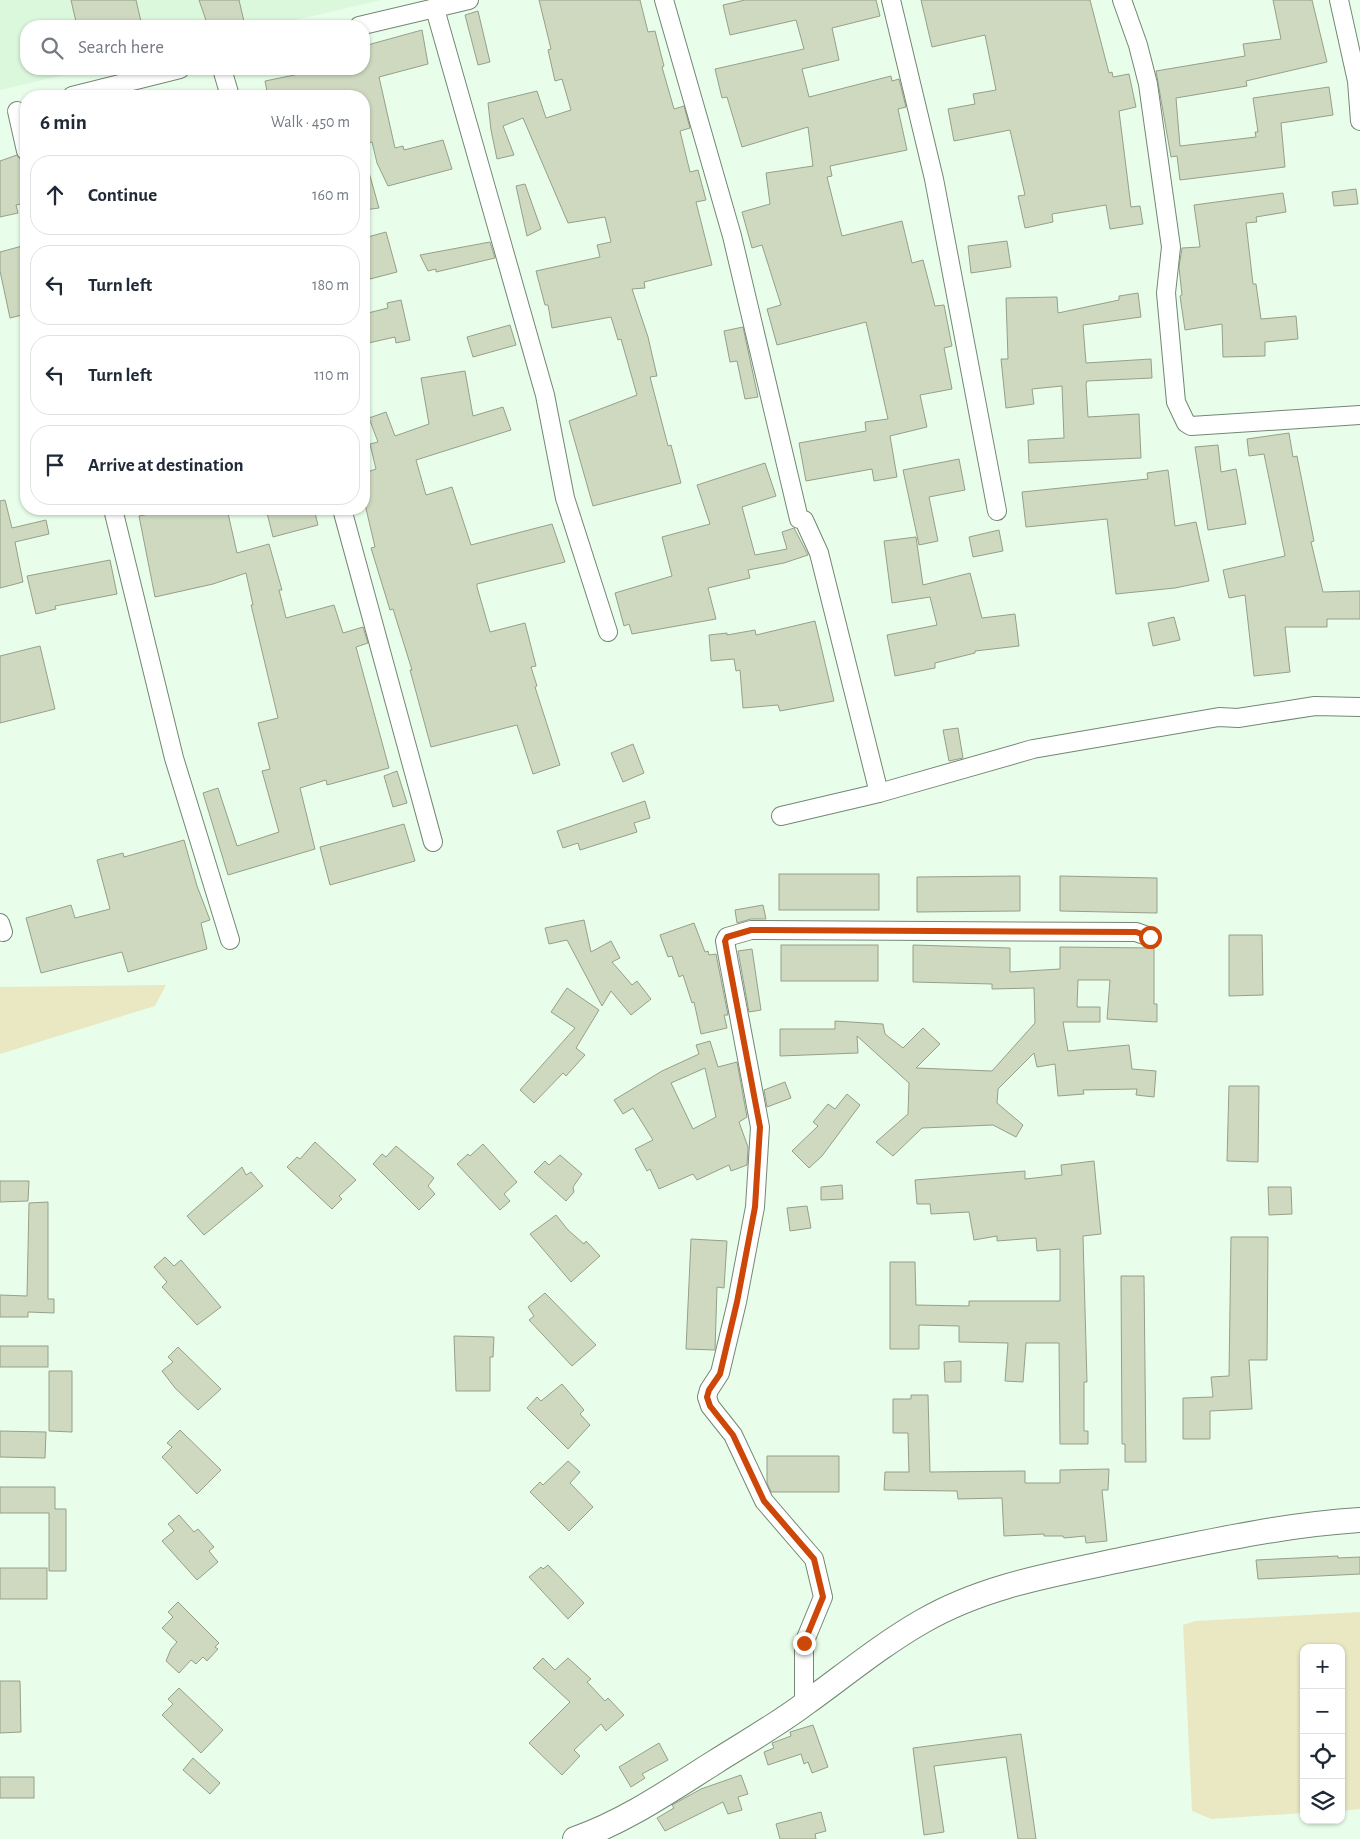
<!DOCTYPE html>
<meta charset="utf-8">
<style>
body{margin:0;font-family:"Alegreya Sans",sans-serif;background:#f2f2f3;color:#1f2937}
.controls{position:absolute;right:15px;bottom:15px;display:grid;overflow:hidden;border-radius:10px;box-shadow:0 1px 4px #0004}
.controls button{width:45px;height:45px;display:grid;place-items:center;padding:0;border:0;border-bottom:1px solid #e0e1e3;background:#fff;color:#1f2937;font:25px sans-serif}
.stop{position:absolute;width:15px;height:15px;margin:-11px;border:4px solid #cd4708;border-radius:50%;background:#fff}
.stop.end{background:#cd4708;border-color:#fff;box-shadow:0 1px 5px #0008}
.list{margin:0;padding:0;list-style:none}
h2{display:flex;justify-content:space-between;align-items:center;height:65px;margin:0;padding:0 20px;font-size:21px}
h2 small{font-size:16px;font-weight:400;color:#747a83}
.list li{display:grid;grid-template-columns:32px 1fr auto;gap:15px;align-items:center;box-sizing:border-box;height:80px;margin:0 10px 10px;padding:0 10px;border:1px solid #e0e1e3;border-radius:20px}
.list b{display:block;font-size:19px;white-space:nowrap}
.list em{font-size:16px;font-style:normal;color:#747a83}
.icon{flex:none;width:28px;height:28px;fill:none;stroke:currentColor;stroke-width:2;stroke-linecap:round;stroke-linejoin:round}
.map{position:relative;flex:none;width:1360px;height:1839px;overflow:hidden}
.search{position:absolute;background:#fff;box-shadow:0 1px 4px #0004;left:20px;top:20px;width:350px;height:55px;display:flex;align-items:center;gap:12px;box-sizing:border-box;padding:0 18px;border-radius:20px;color:#747a83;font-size:19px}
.panel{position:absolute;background:#fff;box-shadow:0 1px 4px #0004;left:20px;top:90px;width:350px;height:425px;border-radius:20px}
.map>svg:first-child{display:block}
.built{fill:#dbf8dd}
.green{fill:#eae8c2}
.building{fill:#cfd9c0;stroke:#96a088;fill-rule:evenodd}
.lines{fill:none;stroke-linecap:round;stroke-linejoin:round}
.street-casing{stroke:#738774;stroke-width:20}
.secondary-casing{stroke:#738774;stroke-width:26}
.street{stroke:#fff;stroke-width:18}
.secondary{stroke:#fff;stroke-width:24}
.route{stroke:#cd4708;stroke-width:6}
</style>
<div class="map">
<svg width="1360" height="1839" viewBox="0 0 1360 1839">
<rect width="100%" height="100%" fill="#e8feea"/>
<path class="built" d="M0,0H382L270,26H26V69H90L0,90Z"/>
<g class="green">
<path d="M166,985L155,1006L0,1054V987Z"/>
<path d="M1360,1612V1809L1341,1811V1648H1304V1813L1211,1819L1192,1811L1183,1625L1195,1621Z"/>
</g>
<g class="building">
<path d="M71,0H136L142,26H77Z"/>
<path d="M199,0H239L245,26H208Z"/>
<path d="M539,0H640L648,32L655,31L664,66L662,67L674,109L684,106L690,128L680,131L690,172L698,170L706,200L696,202L712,265L644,282L645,288L632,289L648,337L657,376L650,377L668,446L671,445L681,483L593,506L569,421L637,395L621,339L618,340L611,317L552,328L548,305H545L536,271L600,257L597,245L611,242L605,217L568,223L523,118L503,126L514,155L497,159L491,130L488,103L537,91L546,118L571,110L562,79L555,81L548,50L551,49Z"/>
<path d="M745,0H876L880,16L832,28L839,60L802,69L809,97L891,76L892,81L899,79L906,107L898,109L907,150L830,166L832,176L827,177L842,236L902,221L912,263L923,260L935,306L944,305L952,346L944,348L952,389L920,395L927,427L890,436L897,477L874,481L872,469L806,481L799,443L866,431L865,422L888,419L866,322L777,345L767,309L781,305L762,245L752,248L742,212L770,204L766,173L813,166L808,127L742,147L727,97L722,98L715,69L804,49L796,20L730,35L723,5Z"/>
<path d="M921,0H1090L1109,73L1112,72L1113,77L1129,74L1136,107L1119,111L1131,207L1140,206L1143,224L1110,229L1106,205L1052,214L1053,222L1025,228L1018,196L1025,195L1010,130L954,141L948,109L975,104L973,94L996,90L985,35L932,47Z"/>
<path d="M1273,0H1312L1327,62L1246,81L1247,86L1176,98L1180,146L1256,137L1255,132H1258L1253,98L1329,87L1333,115L1281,123L1285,167L1180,180L1177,156L1171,157L1156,71L1245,56L1243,44L1281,39Z"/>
<path d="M478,11L490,62L478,65L465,15Z"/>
<path d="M422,30L428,64L379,77L395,148L403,146L404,150L443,140L452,169L388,186L377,163L372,142L367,143L364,123V96H268L265,81L324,69H364V46Z"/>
<path d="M17,155L26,162V203L16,205L18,213L0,217V161Z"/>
<path d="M368,169L379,208L364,210V170Z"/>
<path d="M525,184L541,229L527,236L516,186Z"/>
<path d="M1356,189L1358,204L1334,206L1332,192Z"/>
<path d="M1283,193L1286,212L1256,217L1257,222L1246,223L1253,284H1256L1261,319L1296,316L1298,339L1265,342V356L1223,357L1222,324L1185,330L1180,296L1182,295L1179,267L1182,248L1200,247L1194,205Z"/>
<path d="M386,232L397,272L370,279V278L364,279V238Z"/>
<path d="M1007,241L1011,267L971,273L968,246Z"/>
<path d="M490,242L495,258L436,272V269L428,271L420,255Z"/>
<path d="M26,245V314L10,318L0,271V252Z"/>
<path d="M1138,293L1141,317L1083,325L1086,363L1151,359L1152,378L1087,381L1086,384L1088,417L1139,414L1141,458L1029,463L1028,440L1064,438L1062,386L1032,389L1034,404L1006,408L1001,359H1008L1006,298L1057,297L1058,313L1119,300V296Z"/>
<path d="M401,300L410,340L396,343L395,337L364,344V314L388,308L387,303Z"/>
<path d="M510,325L516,345L473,357L467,337Z"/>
<path d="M743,327L758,397L745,399L737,361L730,362L724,331Z"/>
<path d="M465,371L473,416L503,407L511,430L416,460L426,495L452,487L471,545L552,524L565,562L477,584V587L490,632L525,623L536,666L531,667L537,686L535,687L560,765L533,774L517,725L431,747L410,670H412L393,609L390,610L371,548L375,547L364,500V473L376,469L370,444L378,442L369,418L386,412L395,436L429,424L421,378Z"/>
<path d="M1289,433L1293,457L1297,456L1314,541L1311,542L1323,592L1360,591V619H1327V627H1285L1290,672L1254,676L1245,595L1229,598L1223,570L1285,556L1264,454L1249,456L1247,439Z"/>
<path d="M1218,445L1221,472L1236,469L1246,524L1208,530L1195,447Z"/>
<path d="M959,459L965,490L929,497L938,541L919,545L903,470Z"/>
<path d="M765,463L776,496L742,507L755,555L787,549L782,532L794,528L808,555L784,563L748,570L750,578L708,588L716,619L632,634L629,624L624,626L615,593L672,576L662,537L710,524L697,485Z"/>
<path d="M1168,470L1175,526L1196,522L1209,581L1175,588L1116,594L1107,519L1026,527L1022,492L1148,479L1147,473Z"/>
<path d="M5,500L12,528L46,520L49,534L15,542L23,582L0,588V501Z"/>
<path d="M174,509H227L237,553L269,544L282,590H279L286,618L334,605L343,633L363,627L368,643L356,647L389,768L327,785L326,780L300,788L315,849L228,875L203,793L218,788L237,846L279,832L262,771L270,769L258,723L278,718L251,605H253L246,573L213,584L155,597L139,516Z"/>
<path d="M266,509H314L318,525L273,537Z"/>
<path d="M999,530L1003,551L973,557L969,537Z"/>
<path d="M916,537L923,585L970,573L982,618L1015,614L1019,646L975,651V653L935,663V668L895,676L887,635L937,625L930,597L892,603L884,541Z"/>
<path d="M110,560L117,594L55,606L56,609L36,614L27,576Z"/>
<path d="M1174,617L1180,640L1153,646L1148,623Z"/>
<path d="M815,621L834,701L780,711L778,705L743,708L740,670L736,671L734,659L711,661L709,635L727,633V635L755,630L756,635Z"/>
<path d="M40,646L55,709L0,723V656Z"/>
<path d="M958,728L963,758L949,761L943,730Z"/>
<path d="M633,744L644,773L623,782L611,753Z"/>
<path d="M397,771L407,803L393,807L384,776Z"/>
<path d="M645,801L650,818L634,823L637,832L580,850L578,843L563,848L557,831Z"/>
<path d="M404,824L415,861L330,885L320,847Z"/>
<path d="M184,840L197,886L210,920L201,923L207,949L128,972L122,952L41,973L26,918L71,905L75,918L110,909L97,860L123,853L124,857Z"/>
<rect x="779" y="874" width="100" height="36"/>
<path d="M1020,876V911L917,912V877Z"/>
<path d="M1060,876L1157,878V913L1060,911Z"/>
<path d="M763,905L766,919H751L737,923L735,910Z"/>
<path d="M584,920L591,952L611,941L620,958L612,962L632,985L637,981L651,999L631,1015L611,991L602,1006L567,940L549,944L545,928Z"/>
<path d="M694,923L705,952L708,951L709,955L716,954L728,1015H724L727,1028L701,1034L694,1002L692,1003L683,975L679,977L672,956L668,957L660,935Z"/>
<path d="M1229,935H1262L1263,995L1229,996Z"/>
<rect x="781" y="945" width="97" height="36"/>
<path d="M913,945L1010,948V972L1060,969V947L1154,948V1004H1157V1022L1107,1019L1110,980H1078L1077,1007H1100V1022H1063L1068,1051L1129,1045L1132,1069L1156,1071L1154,1097L1136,1095L1137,1089L1083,1090L1084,1094L1058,1096L1055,1064L1037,1067L1034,1053L998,1089L997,1103L1023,1125L1016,1137L993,1125L922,1128L893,1156L876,1142L908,1114L909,1083L857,1036L858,1053L780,1056V1029H835V1021L883,1024L885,1034L903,1048L923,1028L940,1044L916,1068L992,1071L1035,1023L1034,988L992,989V984L913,982Z"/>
<path d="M752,949L761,1010L749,1012L738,951Z"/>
<path d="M567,988L599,1010L576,1048L585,1055L566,1076L563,1073L534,1103L520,1090L575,1028L551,1012Z"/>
<path d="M710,1041L718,1067L737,1062L747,1117L739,1122L748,1147L747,1165L731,1171L729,1165L697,1180L693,1174L659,1189L650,1169L647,1171L635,1149L653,1140L633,1108L623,1114L614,1100L662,1071L699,1054L696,1045ZM705,1068L716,1117L693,1129L671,1083Z"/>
<path d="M785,1082L791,1098L767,1107L764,1090Z"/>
<path d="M1229,1086H1259L1258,1162L1227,1161Z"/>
<path d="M847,1094L860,1105L822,1156L809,1168L792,1151L818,1126L813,1122L828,1104L835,1109Z"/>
<path d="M315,1142L356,1180L339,1196L342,1199L332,1209L287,1167L297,1157L300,1159Z"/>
<path d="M483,1144L517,1182L504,1194L510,1201L500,1210L457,1164L468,1154L470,1156Z"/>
<path d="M396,1146L434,1178L428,1186L435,1194L419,1210L373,1164L382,1154L386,1157Z"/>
<path d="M560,1155L582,1174L573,1187L574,1192L566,1201L534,1172L545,1161L549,1165Z"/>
<path d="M1094,1161L1101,1234L1083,1236L1087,1382H1084V1431H1088V1444H1060L1059,1343H1026L1023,1382L1005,1381L1008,1343L959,1342V1326L919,1325V1349H890V1262H915L916,1305L969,1306V1301H1060V1249L1037,1251L1036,1238L997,1241V1236L974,1240L969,1212L931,1214L930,1204H917L915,1180L1025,1171V1179L1062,1175L1061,1165Z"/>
<path d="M242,1167L246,1175L251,1172L263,1186L204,1235L187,1216Z"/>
<path d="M0,1181H29L28,1201L0,1202Z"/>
<path d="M842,1185L843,1199L821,1200V1187Z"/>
<path d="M1268,1187H1291L1292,1214L1269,1215Z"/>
<path d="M48,1202V1299H54V1313L28,1312V1317H0V1295L27,1296L29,1203Z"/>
<path d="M807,1206L811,1228L790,1231L787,1208Z"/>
<path d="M556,1215L568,1230L584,1244L586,1241L600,1256L571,1282L530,1234Z"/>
<path d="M1231,1237H1268L1267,1360H1249L1252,1409L1210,1411V1439H1183V1398L1213,1397L1211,1377L1229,1376Z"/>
<path d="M691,1239L727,1241L724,1288L717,1287L715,1350L686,1349Z"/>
<path d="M165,1257L174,1266L181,1260L221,1307L197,1325L162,1287L167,1282L154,1267Z"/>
<path d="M1121,1276H1144L1146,1462H1125V1444H1122Z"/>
<path d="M545,1293L596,1345L572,1366L529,1320L534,1316L528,1307Z"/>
<path d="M454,1336L494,1337L493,1357H490V1391H456Z"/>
<rect x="0" y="1346" width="48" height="21"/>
<path d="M178,1347L221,1389L198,1410L175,1388L162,1371L173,1362L168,1357Z"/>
<path d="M961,1361V1382H945L944,1362Z"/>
<path d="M49,1371H72V1432L49,1431Z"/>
<path d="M562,1384L584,1410L580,1414L590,1425L568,1449L527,1408L537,1397L541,1401Z"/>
<path d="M911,1395H928L930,1472L1025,1471V1483H1060V1470L1109,1469L1108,1490H1102L1107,1541L1086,1543L1085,1536L1064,1538L1063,1536H1044V1534L1004,1536L1002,1498L958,1499L957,1491L884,1490L885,1472H909L908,1433H893V1399H911Z"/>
<path d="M180,1430L221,1470L197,1494L162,1457L172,1447L167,1443Z"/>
<path d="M0,1431L46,1432L45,1458L0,1457Z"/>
<path d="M767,1456H839V1492H771L767,1483Z"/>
<path d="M568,1461L580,1472L570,1483L593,1507L569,1531L530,1492L540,1482L543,1485Z"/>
<path d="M0,1487H55V1509H66V1571H49V1513H0Z"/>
<path d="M179,1515L194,1532L198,1529L214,1547L209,1551L218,1562L197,1580L162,1541L174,1531L168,1524Z"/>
<path d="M1338,1556V1558L1360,1557V1574L1258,1579L1256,1560Z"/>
<path d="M548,1565L584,1603L568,1619L529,1577L541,1567L543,1569Z"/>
<rect x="0" y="1568" width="47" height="31"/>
<path d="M178,1602L219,1643L215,1647L218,1649L207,1661L203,1657L196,1664L191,1660L179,1673L166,1661L171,1649L177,1642L162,1628L173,1617L168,1612Z"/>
<path d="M543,1658L555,1670L568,1658L591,1679L587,1682L605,1701L608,1698L624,1715L606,1731L601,1724L574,1750L580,1756L562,1775L529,1743L570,1702L533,1668Z"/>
<path d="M0,1681H20L21,1732L0,1733Z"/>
<path d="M179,1688L223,1730L201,1753L162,1715L173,1704L168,1699Z"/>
<path d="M813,1725L828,1767L812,1773L808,1762L804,1764L801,1754L768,1765L764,1752L774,1748L772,1743L791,1736L790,1732Z"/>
<path d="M1021,1734L1036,1839H1018L1006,1757L934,1766L944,1832L924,1835L913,1748Z"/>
<path d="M659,1743L668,1760L642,1774L645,1778L631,1787L619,1767Z"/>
<path d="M193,1758L220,1783L210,1794L183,1770Z"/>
<path d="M741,1775L748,1794L738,1797L742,1810L728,1814L723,1802L665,1831L657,1818L674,1808L672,1805L701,1789Z"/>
<rect x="0" y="1777" width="34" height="21"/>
<path d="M821,1812L826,1831L815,1834L816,1839H780L776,1824Z"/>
</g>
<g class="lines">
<g class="street-casing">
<g id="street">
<path d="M664,0L732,236L799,519L804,520L819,553L879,793"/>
<path d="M891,0L934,179L997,511"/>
<path d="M1122,0L1138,45L1148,84L1171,247L1166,293L1176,402L1186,423L1191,426L1360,415"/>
<path d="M1339,0L1357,81L1360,121"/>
<path d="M435,9L545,395L565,498L608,632"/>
<path d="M359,26L469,0"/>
<path d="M222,69L230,96"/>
<path d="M72,96L180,69"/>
<path d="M17,111L26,151"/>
<path d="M113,509L174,758L230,940"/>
<path d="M342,509L433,842"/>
<path d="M781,816L879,793L1033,749L1219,717L1238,718L1315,706L1360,707"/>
<path d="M0,923L3,932"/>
<path d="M804,1705V1643L823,1597L814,1559L764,1501L733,1435L710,1406L707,1397L709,1390L720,1373L737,1302L755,1207L760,1127L729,963L725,941L727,937L751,930L1136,932L1150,937"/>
</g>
</g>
<g class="secondary-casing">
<path id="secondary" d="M575,1839C626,1821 669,1791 715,1762C745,1743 777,1725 806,1703C845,1675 881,1645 923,1621C985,1585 1056,1574 1125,1559C1203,1543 1280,1525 1360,1520"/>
</g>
<use href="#street" class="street"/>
<use href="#secondary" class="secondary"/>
</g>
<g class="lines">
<path class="route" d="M804,1643L823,1597L814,1559L764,1501L733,1435L710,1406L707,1397L709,1390L720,1374L737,1302L755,1207L760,1127L729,963L725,941L727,937L751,930L1136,932L1150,937"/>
</g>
</svg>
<div class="controls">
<button>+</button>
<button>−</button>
<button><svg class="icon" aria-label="locate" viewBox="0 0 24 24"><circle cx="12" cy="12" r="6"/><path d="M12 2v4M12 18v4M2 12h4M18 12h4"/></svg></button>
<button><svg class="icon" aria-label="layers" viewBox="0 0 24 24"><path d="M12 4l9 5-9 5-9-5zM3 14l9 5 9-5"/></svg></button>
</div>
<div class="stop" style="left:1150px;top:937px"></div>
<div class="stop end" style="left:804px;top:1643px"></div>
<div class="search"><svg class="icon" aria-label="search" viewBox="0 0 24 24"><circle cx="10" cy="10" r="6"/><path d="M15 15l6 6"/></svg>Search here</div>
<section class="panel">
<h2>6 min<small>Walk · 450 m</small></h2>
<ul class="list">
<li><svg class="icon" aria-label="ahead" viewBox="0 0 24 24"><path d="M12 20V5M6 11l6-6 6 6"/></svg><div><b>Continue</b></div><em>160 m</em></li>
<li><svg class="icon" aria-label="left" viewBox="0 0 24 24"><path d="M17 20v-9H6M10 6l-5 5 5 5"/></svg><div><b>Turn left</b></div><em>180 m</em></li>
<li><svg class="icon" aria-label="left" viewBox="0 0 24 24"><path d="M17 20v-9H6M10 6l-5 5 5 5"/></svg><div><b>Turn left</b></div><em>110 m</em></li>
<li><svg class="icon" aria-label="arrive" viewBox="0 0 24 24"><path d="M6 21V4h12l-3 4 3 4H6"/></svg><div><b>Arrive at destination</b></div></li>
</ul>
</section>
</div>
